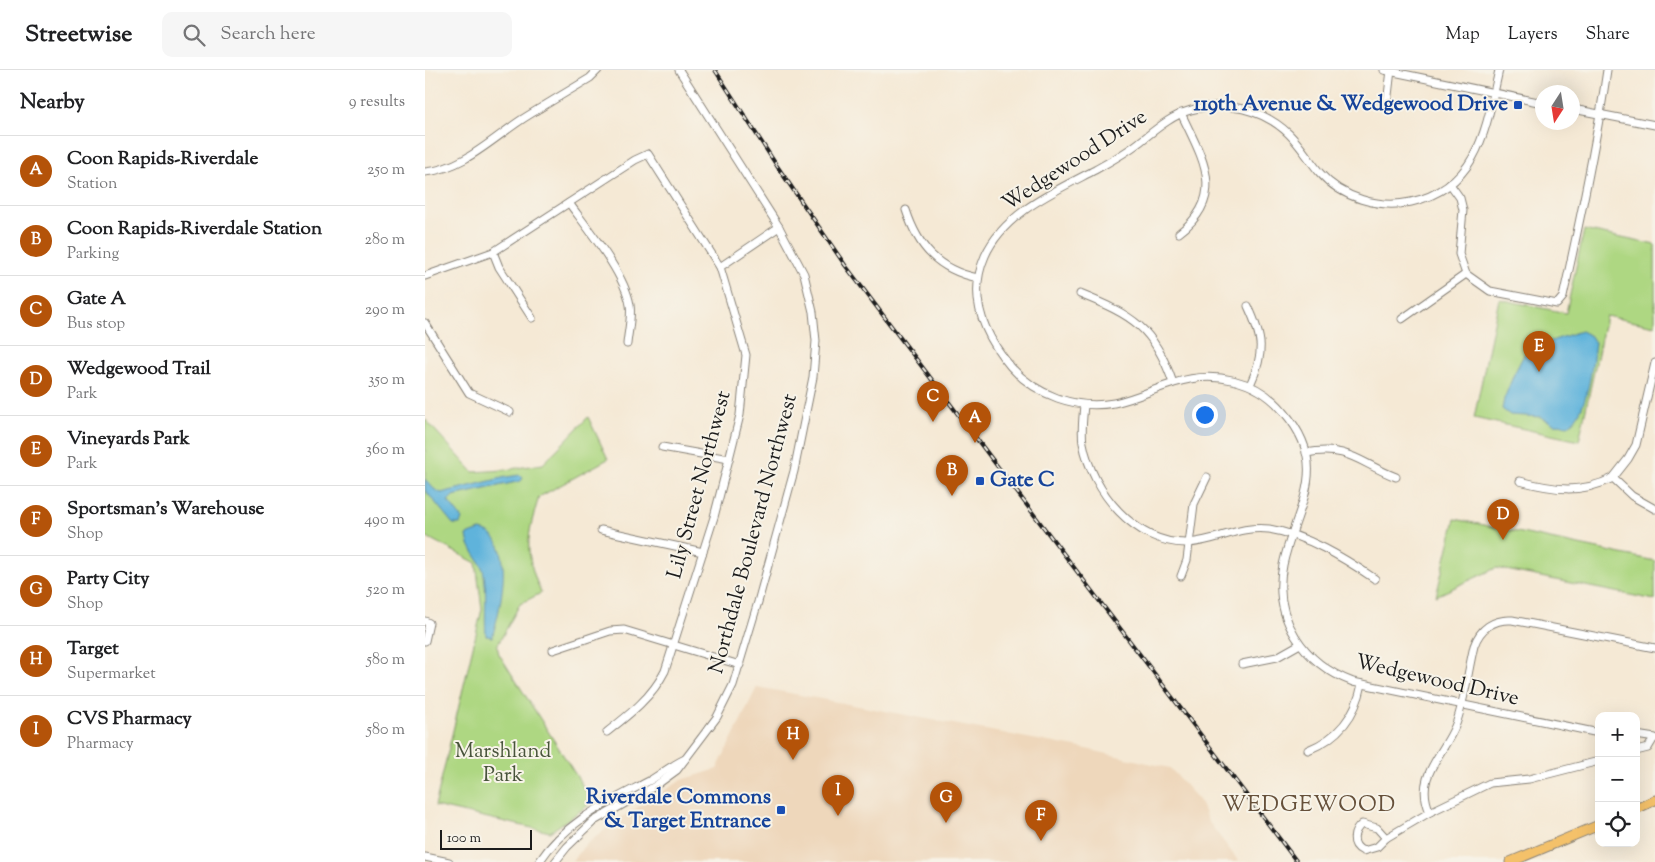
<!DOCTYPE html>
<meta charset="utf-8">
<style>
body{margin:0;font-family:"Sorts Mill Goudy",serif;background:#f6f6f6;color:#202124}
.controls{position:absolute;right:15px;bottom:15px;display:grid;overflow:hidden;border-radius:10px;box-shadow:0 5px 20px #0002}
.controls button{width:45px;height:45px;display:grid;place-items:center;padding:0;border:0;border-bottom:1px solid #e0e0e0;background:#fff;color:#202124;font:25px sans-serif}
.compass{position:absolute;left:1110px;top:15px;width:45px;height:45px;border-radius:50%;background:#fff;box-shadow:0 5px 20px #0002;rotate:192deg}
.scale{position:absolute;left:15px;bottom:12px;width:92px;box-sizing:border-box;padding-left:5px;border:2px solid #1c1c1c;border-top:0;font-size:14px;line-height:18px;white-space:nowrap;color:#1c1c1c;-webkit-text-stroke:4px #f7f3e8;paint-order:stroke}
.you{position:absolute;left:779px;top:344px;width:18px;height:18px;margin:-12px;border:4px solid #fff;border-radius:50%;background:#1a73e8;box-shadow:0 0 0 8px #1a73e833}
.badge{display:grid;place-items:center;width:32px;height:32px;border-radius:50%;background:#b45309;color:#fff;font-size:16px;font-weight:700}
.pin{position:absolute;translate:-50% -41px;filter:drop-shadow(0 1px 2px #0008)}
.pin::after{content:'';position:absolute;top:26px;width:18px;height:15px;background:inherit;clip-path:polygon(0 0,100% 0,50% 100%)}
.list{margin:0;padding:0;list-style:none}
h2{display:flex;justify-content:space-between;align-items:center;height:65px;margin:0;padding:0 20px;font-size:21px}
h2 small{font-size:16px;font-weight:400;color:#757577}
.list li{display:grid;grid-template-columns:32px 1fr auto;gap:15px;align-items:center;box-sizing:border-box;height:70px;padding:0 20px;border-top:1px solid #e0e0e0}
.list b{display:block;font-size:19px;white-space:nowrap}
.list p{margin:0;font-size:16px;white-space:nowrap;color:#757577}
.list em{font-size:16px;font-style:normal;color:#757577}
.icon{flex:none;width:28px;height:28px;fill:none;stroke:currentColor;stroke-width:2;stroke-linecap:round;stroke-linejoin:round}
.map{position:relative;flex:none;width:1230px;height:792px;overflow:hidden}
header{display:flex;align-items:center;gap:30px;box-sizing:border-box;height:70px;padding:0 25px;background:#fff;border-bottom:1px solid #e0e0e0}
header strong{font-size:24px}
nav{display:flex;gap:28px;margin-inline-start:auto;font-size:18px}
.search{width:350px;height:45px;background:#f6f6f6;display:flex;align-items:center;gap:12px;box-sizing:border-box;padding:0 18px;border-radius:10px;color:#757577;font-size:19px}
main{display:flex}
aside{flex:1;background:#fff}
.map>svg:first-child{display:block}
.built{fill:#eed7bb}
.green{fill:#aed782;stroke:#657a4f}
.water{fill:#5fb3db;stroke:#3e687c}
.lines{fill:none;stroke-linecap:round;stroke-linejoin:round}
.minor-casing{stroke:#888278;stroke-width:9}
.major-casing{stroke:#888278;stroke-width:11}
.minor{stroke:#fff;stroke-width:7}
.major{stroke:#f4c16a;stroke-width:9}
.rail-casing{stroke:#1c1c1c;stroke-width:4}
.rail{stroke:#f7f3e8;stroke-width:2;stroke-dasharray:5.5;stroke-linecap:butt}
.transit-dot{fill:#1a4fb4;stroke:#f7f3e8;stroke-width:2}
.labels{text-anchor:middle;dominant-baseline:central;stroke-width:4;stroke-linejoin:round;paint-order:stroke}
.transit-label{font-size:21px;font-weight:bold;fill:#164399;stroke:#f7f3e8;text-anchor:end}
.street-label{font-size:21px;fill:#1c1c1c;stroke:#f7f3e8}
.park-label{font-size:21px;fill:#48543b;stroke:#f7f3e8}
.neighbourhood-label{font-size:22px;letter-spacing:1px;fill:#66503a;stroke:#f7f3e8}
</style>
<header>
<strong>Streetwise</strong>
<div class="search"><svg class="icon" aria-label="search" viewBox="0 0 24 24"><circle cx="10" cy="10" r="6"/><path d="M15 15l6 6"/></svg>Search here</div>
<nav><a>Map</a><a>Layers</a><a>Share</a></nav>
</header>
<main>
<aside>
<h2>Nearby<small>9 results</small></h2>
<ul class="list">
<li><span class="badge">A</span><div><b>Coon Rapids-Riverdale</b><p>Station</p></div><em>250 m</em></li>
<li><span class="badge">B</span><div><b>Coon Rapids-Riverdale Station</b><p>Parking</p></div><em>280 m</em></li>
<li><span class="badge">C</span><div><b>Gate A</b><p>Bus stop</p></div><em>290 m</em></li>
<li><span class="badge">D</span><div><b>Wedgewood Trail</b><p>Park</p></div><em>350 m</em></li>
<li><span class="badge">E</span><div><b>Vineyards Park</b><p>Park</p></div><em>360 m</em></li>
<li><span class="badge">F</span><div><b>Sportsman's Warehouse</b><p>Shop</p></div><em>490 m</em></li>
<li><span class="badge">G</span><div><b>Party City</b><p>Shop</p></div><em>520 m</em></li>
<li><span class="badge">H</span><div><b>Target</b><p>Supermarket</p></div><em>580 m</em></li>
<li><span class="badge">I</span><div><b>CVS Pharmacy</b><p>Pharmacy</p></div><em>580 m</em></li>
</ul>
</aside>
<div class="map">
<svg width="1230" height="792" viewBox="0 0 1230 792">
<rect width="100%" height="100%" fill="#f7f3e8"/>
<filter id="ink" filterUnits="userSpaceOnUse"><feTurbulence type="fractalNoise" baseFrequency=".02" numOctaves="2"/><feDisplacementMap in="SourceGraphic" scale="10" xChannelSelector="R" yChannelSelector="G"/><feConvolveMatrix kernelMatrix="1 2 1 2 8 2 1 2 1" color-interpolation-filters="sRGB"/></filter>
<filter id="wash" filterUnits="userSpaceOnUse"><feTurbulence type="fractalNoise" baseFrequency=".0096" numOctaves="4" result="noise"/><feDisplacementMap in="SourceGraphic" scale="20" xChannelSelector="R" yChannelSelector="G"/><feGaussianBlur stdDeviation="1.12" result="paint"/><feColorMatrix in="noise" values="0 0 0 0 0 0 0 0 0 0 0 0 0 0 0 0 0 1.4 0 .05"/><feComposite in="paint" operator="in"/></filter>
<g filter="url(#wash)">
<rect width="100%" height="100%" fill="#f5e9d5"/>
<path class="built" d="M332,617L661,679L745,698L774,730L783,751L814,792H147L159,776L197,747L257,710L292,699Z"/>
<g class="green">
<path d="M1159,160L1230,175V256L1181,246L1154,371L1049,348L1074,229L1141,243Z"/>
<path d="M163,347L183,389L114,427C101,469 99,481 116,523L95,534L72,576L74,584L168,732L125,762L10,736L57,539L51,493L0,466V349L48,402L79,400L118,394Z"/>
<path d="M1030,449L1230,491V530L1071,498L1011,526Z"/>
</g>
<g class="water">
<path d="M1156,261L1166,266L1170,273C1167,296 1163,342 1144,355L1129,354L1116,347L1085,345L1077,339L1079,329L1089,304L1102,279Z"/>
<path d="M95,405L98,408L96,411L28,426L23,431L37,449L35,454H28L0,420V409L9,419L16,423L81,407Z"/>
<path d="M55,460C93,465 75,543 67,567L61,566C59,544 63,522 58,500C54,487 43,480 42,465Z"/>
</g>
</g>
<g filter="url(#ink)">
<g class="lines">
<g class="minor-casing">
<g id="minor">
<path d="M959,0L1118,33"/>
<path d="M1074,0C1061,58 1054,117 986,132C954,139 917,128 895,103C884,90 876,76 864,64C838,39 800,30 766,40C745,46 729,61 712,74C699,84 684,92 670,100C630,121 579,143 560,186C542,227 559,265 586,297C611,325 651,340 689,333C710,329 729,319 749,313C788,300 832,309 859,342C908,399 870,437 858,495C847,548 879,594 928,612L1174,663"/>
<path d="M962,34L966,0"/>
<path d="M1148,39L1230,55"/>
<path d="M0,102C37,99 66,70 96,50C118,36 142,22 165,8L173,0"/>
<path d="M1025,114L1035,128L1038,140L1034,184L1041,204L1065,221L1132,234L1138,227C1155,151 1171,76 1182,0"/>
<path d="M144,133C163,159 200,204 205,235C207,247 203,262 202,274"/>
<path d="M481,140C493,177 513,200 553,208"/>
<path d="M754,163C803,126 777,88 756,43"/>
<path d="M68,182L74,197L107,248"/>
<path d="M295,197L354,157"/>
<path d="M0,206L68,182L210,90L223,84L295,197L321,285L315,345L304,389L289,447L240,601C227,627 205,644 182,662"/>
<path d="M655,224C707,245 729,257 748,313"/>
<path d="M823,236C838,268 840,283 825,315"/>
<path d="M977,249L1041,204"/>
<path d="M0,253L44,323L85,342"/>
<path d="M659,335C658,347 656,361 658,373C667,421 710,474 762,473C791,472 814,455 844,459C882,465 919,488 950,509"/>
<path d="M237,377L304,389"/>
<path d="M881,383C924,375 934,393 971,407"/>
<path d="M1188,408L1203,389L1211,375L1230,293"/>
<path d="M1095,411C1129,420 1156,424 1188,408L1207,426L1230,439"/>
<path d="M176,460L278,482"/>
<path d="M756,506L762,490L769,434L782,407"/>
<path d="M0,551L4,553L0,571"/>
<path d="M128,580L185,561L199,560L315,595"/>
<path d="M817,594L852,587L875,574"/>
<path d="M1211,665L1230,668"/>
<path d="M883,680C913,668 931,646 937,614"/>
<path d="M1211,681L1223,678L1229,668"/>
<path d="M1005,742C988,706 1020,684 1031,654C1040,629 1043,601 1049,576C1055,558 1069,549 1087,550L1230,578"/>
<path d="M937,754L952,758L961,768L952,777L938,781C925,775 928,761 937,754Z"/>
<path d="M961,768L1005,742L1065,713L1104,709L1174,691"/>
<path d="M0,787L24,792"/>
<path d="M114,792C141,751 182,733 224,711C236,704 247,695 260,689"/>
<path d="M130,792L142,777L169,751L230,716L252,700L292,647L308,615L333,532L369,401L388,307L391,271L388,242L379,204L354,157L254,0"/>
</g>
</g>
<g class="major-casing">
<g id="major">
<path d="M1211,739L1230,730"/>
<path d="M1085,792L1174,755"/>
</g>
</g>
<use href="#minor" class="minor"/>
<use href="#major" class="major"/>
<g class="rail-casing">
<path id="rail" d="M290,0L352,96L420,195L872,792"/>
</g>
<use href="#rail" class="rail"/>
</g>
</g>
<g class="transit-dot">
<rect x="1088" y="30" width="10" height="10" rx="2.5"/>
<rect x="550" y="406" width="10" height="10" rx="2.5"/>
<rect x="351" y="735" width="10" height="10" rx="2.5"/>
</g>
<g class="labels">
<g class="transit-label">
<text x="1083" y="35">119th Avenue &amp; Wedgewood Drive</text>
<text x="565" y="411" text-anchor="start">Gate C</text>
<text x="346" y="728">Riverdale Commons<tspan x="346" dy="24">&amp; Target Entrance</tspan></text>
</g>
<g class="street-label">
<text transform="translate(650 91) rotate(-33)">Wedgewood Drive</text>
<text transform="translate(275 415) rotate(-75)">Lily Street Northwest</text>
<text transform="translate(329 464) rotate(-75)">Northdale Boulevard Northwest</text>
<text transform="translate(1012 611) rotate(13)">Wedgewood Drive</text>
</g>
<g class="park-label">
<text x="78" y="682">Marshland<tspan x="78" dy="24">Park</tspan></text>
</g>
<g class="neighbourhood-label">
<text x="884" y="736">WEDGEWOOD</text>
</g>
</g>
</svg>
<div class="controls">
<button>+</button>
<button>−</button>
<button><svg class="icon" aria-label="locate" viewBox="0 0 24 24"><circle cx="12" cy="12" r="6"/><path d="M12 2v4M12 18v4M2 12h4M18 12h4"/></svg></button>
</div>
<svg class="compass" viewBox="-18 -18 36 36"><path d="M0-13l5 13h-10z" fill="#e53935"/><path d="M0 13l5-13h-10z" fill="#757577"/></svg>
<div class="scale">100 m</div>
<div class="you"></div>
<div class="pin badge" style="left:550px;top:373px">A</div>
<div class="pin badge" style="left:527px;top:426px">B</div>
<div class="pin badge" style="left:508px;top:352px">C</div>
<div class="pin badge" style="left:1078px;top:470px">D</div>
<div class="pin badge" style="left:1114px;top:302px">E</div>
<div class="pin badge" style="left:616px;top:771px">F</div>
<div class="pin badge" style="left:521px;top:753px">G</div>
<div class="pin badge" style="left:368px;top:690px">H</div>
<div class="pin badge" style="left:413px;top:746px">I</div>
</div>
</main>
